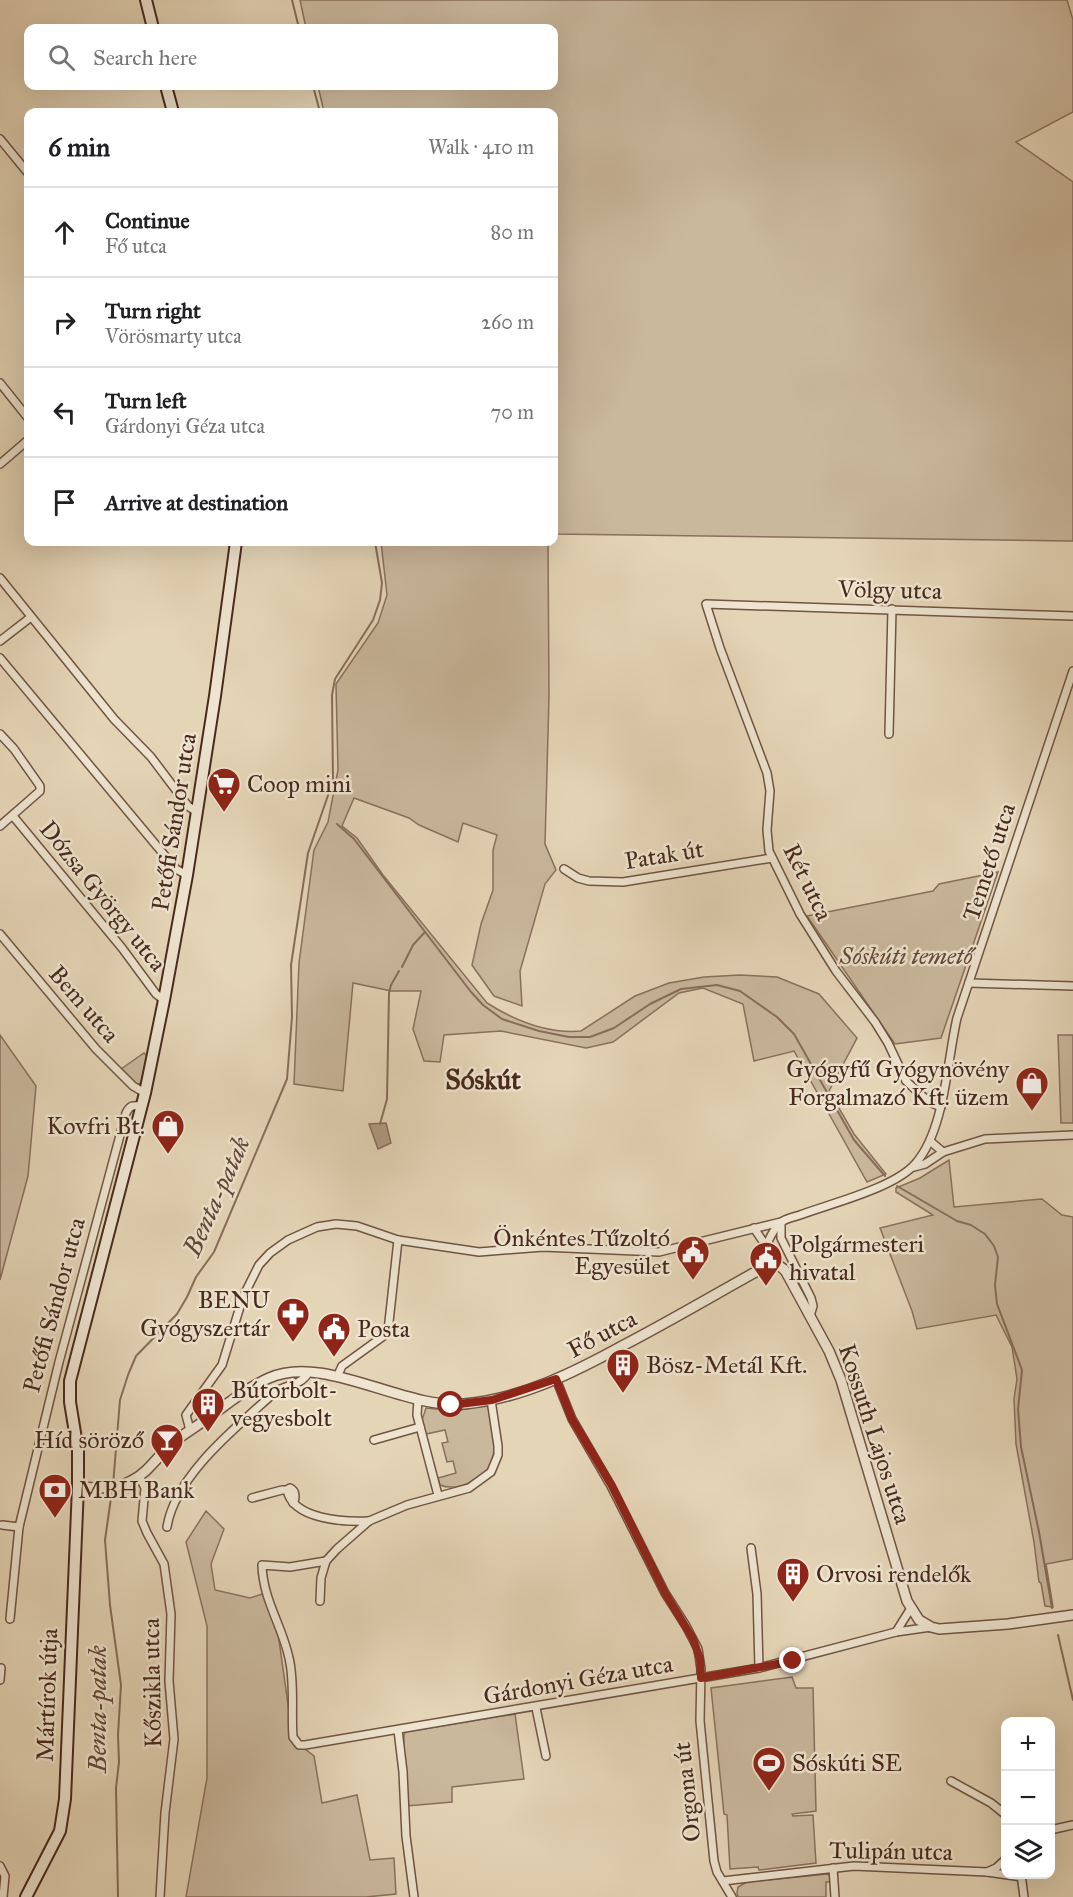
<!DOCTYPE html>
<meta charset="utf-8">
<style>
body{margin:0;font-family:"IM FELL Great Primer",serif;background:#f2f2f2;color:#202124}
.controls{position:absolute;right:18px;bottom:18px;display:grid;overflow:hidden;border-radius:12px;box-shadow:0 6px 24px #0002}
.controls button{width:54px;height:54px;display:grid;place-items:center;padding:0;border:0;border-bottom:2px solid #e0e0e0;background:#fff;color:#202124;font:30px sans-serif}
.stop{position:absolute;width:18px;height:18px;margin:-14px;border:4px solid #8f2418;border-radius:50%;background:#fff}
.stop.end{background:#8f2418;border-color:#fff;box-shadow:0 2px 6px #0008}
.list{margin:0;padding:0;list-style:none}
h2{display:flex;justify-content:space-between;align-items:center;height:78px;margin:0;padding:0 24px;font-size:26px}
h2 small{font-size:20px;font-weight:400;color:#757577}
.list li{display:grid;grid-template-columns:39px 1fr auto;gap:18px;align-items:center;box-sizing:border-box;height:90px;padding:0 24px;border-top:2px solid #e0e0e0}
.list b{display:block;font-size:22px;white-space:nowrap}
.list p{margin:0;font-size:20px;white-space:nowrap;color:#757577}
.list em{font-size:20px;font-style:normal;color:#757577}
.icon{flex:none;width:33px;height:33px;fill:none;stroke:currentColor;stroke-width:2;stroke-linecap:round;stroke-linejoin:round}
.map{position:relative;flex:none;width:1073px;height:1897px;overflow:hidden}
.search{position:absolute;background:#fff;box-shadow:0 6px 24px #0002;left:24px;top:24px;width:534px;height:66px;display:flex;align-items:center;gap:15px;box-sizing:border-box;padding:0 21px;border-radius:12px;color:#757577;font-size:22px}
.panel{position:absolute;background:#fff;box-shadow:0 6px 24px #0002;left:24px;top:108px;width:534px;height:438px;border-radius:12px}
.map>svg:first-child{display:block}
.green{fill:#cab89d;stroke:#8a705d;stroke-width:1.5}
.water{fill:#b09b83;stroke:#876d5a;stroke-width:1.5}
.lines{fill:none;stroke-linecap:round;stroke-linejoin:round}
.stream{stroke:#876d5a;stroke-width:2}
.minor-casing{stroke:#705444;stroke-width:10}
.tertiary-casing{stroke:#705444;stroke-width:12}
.secondary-casing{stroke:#49291d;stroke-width:14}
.minor{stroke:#eee4d0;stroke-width:7}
.tertiary{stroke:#eee4d0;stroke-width:9}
.secondary{stroke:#eee4d0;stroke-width:10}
.route{stroke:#8f2418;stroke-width:8}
.labels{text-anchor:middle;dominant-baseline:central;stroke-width:5;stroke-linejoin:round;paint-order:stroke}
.street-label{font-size:24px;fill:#49291d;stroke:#eee4d0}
.poi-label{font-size:24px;fill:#49291d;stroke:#eee4d0;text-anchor:start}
.park-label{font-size:24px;font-style:italic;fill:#634637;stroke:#eee4d0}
.water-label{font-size:26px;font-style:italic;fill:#634636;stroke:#eee4d0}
.quarter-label{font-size:27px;font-weight:bold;fill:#49291d;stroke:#eee4d0}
</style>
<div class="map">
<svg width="1073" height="1897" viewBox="0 0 1073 1897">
<rect width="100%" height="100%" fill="#e5d5b7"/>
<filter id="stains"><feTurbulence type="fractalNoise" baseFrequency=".00333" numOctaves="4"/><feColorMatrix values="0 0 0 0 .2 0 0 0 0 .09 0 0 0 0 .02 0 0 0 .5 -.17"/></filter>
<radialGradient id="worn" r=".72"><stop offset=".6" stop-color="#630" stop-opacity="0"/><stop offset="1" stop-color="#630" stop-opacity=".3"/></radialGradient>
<g class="green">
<path d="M300,0H1067L1073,20V112L1016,142L1073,182V541L554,534V112H324L318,86H554V28H306Z"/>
<path d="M381,542H548L549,697L545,844L556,870L545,884L520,971L522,1006L494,996L472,965L481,924L493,890V850L497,835L463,823L458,842L419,825L409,818L354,798L342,826L357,838L383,875L487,1003C514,1020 548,1034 581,1031L635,996L669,983L704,977L740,975L777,977L819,994L857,1038L829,1091L854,1134L886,1174L867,1182L794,1051L754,1061L743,1004L703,988L679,993L613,1042L586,1048L501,1031L444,1035L440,1062L424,1061L413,1029L421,991H391L353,983L343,1091L294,1084L299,963L314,850L328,822L338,770L336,684L378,623L387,595Z"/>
<path d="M998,872L941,1038L895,1044L807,916L933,891L939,884Z"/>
<path d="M0,1035L36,1086L28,1176L0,1280Z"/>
<path d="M1058,1035H1073V1123H1061Z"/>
<path d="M144,1053L148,1057L141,1083L136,1085L121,1069Z"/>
<path d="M949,1160L954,1207L1042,1199L1062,1215L1073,1217V1559L1046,1564L1053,1607L1045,1606L1041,1583L1039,1582L1034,1542L1016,1444L1014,1399L1017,1379L1012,1347L996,1315L917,1329L912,1311L880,1228L933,1215L896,1192V1188L920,1178Z"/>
<path d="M487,1405C493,1415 496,1450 492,1461C486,1479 457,1492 440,1485L438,1478L456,1473L453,1461L447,1462L442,1443L448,1442L445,1430L426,1434L422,1420L426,1408L455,1411Z"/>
<path d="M206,1511L224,1529L211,1564L215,1590L250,1598L262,1594L277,1626L293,1740L314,1756L322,1803L357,1795L370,1860L394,1858L396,1894L366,1897H186L207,1778V1626L186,1542Z"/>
<path d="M792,1677L796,1688H813L816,1811L792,1814L793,1816L813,1815L816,1863L759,1870L758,1867L730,1869L727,1815L724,1814L711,1688Z"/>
<path d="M515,1714L524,1779L452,1787V1802L407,1806C407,1793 401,1740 405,1732Z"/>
<path d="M827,1874L831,1876L832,1882H826V1897H738L737,1893L738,1887L747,1882Z"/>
</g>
<path class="water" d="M386,1123L391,1143L378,1149L369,1124Z"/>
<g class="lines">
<g class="stream">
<path d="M292,0L299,28"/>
<path d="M313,86L320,112"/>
<path d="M337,824L354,839L471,992L483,1005L502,1019L539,1031L569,1037H590L614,1028L650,1004L681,989L717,985L740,991L777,1017L794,1034L854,1140L885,1176"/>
<path d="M402,967L413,945L425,932"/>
<path d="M380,1124L387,1099L389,993L391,985L399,971"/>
<path d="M897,1186L957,1221L971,1225L985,1234L994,1246L998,1257L995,1285L997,1304L1022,1370L1018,1409L1021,1447L1039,1532L1052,1608"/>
<path d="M113,1485L120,1400L128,1375L136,1356L177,1314L187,1297L196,1277L214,1252L287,1079L292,1017L291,965L308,853L333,781L332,695L335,679L373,620L380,600L382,583L375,542"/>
<path d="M112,1491L105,1540L110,1605L121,1685L118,1735L119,1762L116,1788L118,1897"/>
<path d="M1058,1635L1073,1700"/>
</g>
<g class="minor-casing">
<g id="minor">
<path d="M0,139L28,173"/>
<path d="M0,383L28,418"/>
<path d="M0,464L28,440"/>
<path d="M0,578L114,719L151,757L188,806L197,812"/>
<path d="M0,641L31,617"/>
<path d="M0,658L176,869L187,875"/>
<path d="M0,734L14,749L40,786V791L0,826"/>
<path d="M889,734L892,609"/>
<path d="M13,816L122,948L156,994L164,1000"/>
<path d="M564,869L578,878L589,881L623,882L772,858"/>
<path d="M0,934L96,1049L133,1086L145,1093"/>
<path d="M969,983L1073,986"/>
<path d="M941,1107L929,1102L906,1081L888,1043L875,1022L836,971L800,914L769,851L767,830L770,791L767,773L720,648L706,604L1073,616"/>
<path d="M930,1141L943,1152"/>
<path d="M914,1167L925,1164L943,1152L985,1139L1073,1135"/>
<path d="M754,1228L766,1246"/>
<path d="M759,1270C760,1258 772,1227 783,1221C788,1218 794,1217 800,1215C832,1203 895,1188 916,1163C945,1129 947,1061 957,1018L1073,671"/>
<path d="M337,1377L342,1366L385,1335L388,1331L398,1240"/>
<path d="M556,1379L572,1419L611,1486L665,1593L686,1626L698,1649L701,1669L700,1721L714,1861L717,1872L732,1897"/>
<path d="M418,1400L417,1415L438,1495"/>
<path d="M190,1430L186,1415L222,1365L243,1297L259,1265L270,1253L288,1240L317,1227L336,1224L357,1226L398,1240L479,1252L543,1247L659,1252L781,1222V1238L811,1298L813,1306L810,1316"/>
<path d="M374,1440L420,1427"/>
<path d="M139,1476L145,1488L142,1521L147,1533L164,1564L171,1614L169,1681L174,1739L165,1813L160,1897"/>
<path d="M287,1490L290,1488C296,1491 296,1498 293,1503"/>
<path d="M252,1498L282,1490H287C293,1520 345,1522 369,1521"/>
<path d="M2,1525L19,1527"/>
<path d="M167,1527C175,1475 238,1426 275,1392C286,1384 301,1386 308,1373"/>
<path d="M751,1548L757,1594L759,1668"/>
<path d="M326,1561L290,1567L262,1565C263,1600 282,1625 289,1658C295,1683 291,1711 293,1737L299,1745H305L759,1668L896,1632L931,1627"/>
<path d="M320,1601L321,1578L326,1561L337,1549L369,1521L407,1505L469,1488L491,1472L498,1455V1446L491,1400"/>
<path d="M10,1619L19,1527L59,1362L126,1113C130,1105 133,1105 141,1106"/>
<path d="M896,1632L911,1608"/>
<path d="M0,1680L1,1668"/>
<path d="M536,1708L546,1756"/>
<path d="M398,1730L403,1772L406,1836L414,1897"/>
<path d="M951,1781L991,1803L1006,1815"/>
<path d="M1050,1830L1073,1825"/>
<path d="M0,1866L5,1876L3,1897"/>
<path d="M833,1868L835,1897"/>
<path d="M987,1872L1021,1877"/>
<path d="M1021,1874L1024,1897"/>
<path d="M723,1881L854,1866L987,1872L996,1868L1006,1859"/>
</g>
</g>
<g class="tertiary-casing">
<path id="tertiary" d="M78,1487C96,1488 115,1490 131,1481C148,1473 158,1456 171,1444C183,1434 196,1427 208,1418C227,1404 247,1388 269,1378C324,1353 404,1410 464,1404C521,1399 575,1372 624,1345C670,1321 714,1295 759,1270C770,1265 779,1262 786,1272L829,1351L841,1380L907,1601L919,1620L931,1627L939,1629L1008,1624L1073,1615"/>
</g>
<g class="secondary-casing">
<g id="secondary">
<path d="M146,0L153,28"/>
<path d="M166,86L173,112"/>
<path d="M26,1897L60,1831L65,1799L78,1487V1451L70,1402V1381L145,1093L164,1000L187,875L215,696L236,542"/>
</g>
</g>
<use href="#minor" class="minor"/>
<use href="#tertiary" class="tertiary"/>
<use href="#secondary" class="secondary"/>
</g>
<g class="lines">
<path class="route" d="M451,1405L492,1400L556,1379L572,1419L612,1486L665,1593L693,1639L700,1659L701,1678L793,1661"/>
</g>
<defs>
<g id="supermarket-pin" transform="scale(1.725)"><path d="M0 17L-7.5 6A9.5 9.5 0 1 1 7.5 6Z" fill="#8f2418" stroke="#eee4d0"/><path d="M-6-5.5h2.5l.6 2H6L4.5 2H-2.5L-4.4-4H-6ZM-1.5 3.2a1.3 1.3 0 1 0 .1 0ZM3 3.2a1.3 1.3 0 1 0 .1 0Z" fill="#fff"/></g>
<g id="shop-pin" transform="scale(1.725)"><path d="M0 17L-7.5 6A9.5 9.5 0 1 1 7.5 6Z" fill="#8f2418" stroke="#eee4d0"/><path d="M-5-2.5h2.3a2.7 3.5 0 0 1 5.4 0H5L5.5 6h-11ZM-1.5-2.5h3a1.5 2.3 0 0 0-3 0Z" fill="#fff"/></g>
<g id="civic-pin" transform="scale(1.725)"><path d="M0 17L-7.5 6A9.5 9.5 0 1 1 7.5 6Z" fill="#8f2418" stroke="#eee4d0"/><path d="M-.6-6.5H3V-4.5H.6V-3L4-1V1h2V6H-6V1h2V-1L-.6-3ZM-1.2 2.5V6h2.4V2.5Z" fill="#fff"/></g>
<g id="pharmacy-pin" transform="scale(1.725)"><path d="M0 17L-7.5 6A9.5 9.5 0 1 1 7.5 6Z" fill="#8f2418" stroke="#eee4d0"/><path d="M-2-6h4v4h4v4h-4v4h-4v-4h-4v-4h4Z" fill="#fff"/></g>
<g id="building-pin" transform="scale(1.725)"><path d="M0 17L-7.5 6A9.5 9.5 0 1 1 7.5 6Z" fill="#8f2418" stroke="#eee4d0"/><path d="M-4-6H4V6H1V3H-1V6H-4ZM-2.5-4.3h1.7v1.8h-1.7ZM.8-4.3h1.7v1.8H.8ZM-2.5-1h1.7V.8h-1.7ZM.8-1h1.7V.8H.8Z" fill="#fff"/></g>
<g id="bar-pin" transform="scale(1.725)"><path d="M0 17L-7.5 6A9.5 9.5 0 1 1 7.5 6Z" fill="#8f2418" stroke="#eee4d0"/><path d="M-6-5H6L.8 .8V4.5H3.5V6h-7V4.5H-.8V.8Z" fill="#fff"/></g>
<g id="bank-pin" transform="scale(1.725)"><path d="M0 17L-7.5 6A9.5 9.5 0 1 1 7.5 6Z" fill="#8f2418" stroke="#eee4d0"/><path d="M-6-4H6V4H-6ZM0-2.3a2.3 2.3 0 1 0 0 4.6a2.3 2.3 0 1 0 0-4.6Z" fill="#fff"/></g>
<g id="stadium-pin" transform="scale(1.725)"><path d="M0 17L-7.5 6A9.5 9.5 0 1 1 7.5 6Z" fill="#8f2418" stroke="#eee4d0"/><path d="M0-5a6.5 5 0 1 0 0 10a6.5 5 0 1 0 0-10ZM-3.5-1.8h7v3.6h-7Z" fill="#fff"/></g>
</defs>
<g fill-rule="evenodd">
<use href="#supermarket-pin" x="224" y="784"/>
<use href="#shop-pin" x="1032" y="1083"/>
<use href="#shop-pin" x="168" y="1126"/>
<use href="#civic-pin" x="693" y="1252"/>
<use href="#civic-pin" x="766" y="1258"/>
<use href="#pharmacy-pin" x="293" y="1314"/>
<use href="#civic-pin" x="334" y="1329"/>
<use href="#building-pin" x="623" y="1365"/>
<use href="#building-pin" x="208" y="1404"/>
<use href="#bar-pin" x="167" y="1440"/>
<use href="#bank-pin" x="55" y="1490"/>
<use href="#building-pin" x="793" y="1574"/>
<use href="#stadium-pin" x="769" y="1763"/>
</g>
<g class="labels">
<g class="street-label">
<text transform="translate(890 590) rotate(1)">Völgy utca</text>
<text transform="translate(174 822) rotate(-81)">Petőfi Sándor utca</text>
<text transform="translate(664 855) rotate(-9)">Patak út</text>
<text transform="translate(989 862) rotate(-72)">Temető utca</text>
<text transform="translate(808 882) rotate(64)">Rét utca</text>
<text transform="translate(103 896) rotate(51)">Dózsa György utca</text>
<text transform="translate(84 1004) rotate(49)">Bem utca</text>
<text transform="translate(54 1305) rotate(-75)">Petőfi Sándor utca</text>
<text transform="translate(602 1334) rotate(-28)">Fő utca</text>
<text transform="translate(875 1434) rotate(72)">Kossuth Lajos utca</text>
<text transform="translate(578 1680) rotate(-10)">Gárdonyi Géza utca</text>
<text transform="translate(152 1683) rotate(-91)">Kőszikla utca</text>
<text transform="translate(47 1695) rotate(-88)">Mártírok útja</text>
<text transform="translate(687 1792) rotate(-96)">Orgona út</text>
<text transform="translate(891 1851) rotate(1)">Tulipán utca</text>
</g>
<g class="poi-label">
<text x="247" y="784">Coop mini</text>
<text x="1009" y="1069" text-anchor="end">Gyógyfű Gyógynövény<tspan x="1009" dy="28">Forgalmazó Kft. üzem</tspan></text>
<text x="145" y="1126" text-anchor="end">Kovfri Bt.</text>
<text x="670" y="1238" text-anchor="end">Önkéntes Tűzoltó<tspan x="670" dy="28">Egyesület</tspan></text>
<text x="789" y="1244">Polgármesteri<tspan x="789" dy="28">hivatal</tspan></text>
<text x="270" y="1300" text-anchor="end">BENU<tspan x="270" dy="28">Gyógyszertár</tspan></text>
<text x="357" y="1329">Posta</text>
<text x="646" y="1365">Bösz-Metál Kft.</text>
<text x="231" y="1390">Bútorbolt-<tspan x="231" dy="28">vegyesbolt</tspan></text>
<text x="144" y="1440" text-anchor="end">Híd söröző</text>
<text x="78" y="1490">MBH Bank</text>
<text x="816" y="1574">Orvosi rendelők</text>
<text x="792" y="1763">Sóskúti SE</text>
</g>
<g class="park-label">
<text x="906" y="956">Sóskúti temető</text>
</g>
<g class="water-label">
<text transform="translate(216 1196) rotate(-66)">Benta-patak</text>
<text transform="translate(97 1709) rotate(-90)">Benta-patak</text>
</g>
<g class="quarter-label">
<text x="483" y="1079">Sóskút</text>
</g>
</g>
<rect width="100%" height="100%" filter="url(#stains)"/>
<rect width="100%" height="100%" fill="url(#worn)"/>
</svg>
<div class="controls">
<button>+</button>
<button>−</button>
<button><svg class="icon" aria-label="layers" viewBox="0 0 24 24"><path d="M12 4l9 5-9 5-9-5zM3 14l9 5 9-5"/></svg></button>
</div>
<div class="stop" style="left:451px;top:1405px"></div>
<div class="stop end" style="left:793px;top:1661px"></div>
<div class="search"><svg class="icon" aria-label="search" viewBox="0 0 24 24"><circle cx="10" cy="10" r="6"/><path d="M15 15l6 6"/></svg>Search here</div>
<section class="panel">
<h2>6 min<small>Walk · 410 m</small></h2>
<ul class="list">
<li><svg class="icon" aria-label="ahead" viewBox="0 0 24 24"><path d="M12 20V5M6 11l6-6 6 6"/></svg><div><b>Continue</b><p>Fő utca</p></div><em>80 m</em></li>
<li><svg class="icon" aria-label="right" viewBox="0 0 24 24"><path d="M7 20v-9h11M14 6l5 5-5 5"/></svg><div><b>Turn right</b><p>Vörösmarty utca</p></div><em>260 m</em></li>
<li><svg class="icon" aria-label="left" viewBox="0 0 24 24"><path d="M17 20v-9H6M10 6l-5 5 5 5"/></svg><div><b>Turn left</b><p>Gárdonyi Géza utca</p></div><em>70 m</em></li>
<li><svg class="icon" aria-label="arrive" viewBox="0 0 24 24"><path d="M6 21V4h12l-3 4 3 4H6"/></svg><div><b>Arrive at destination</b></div></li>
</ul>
</section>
</div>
